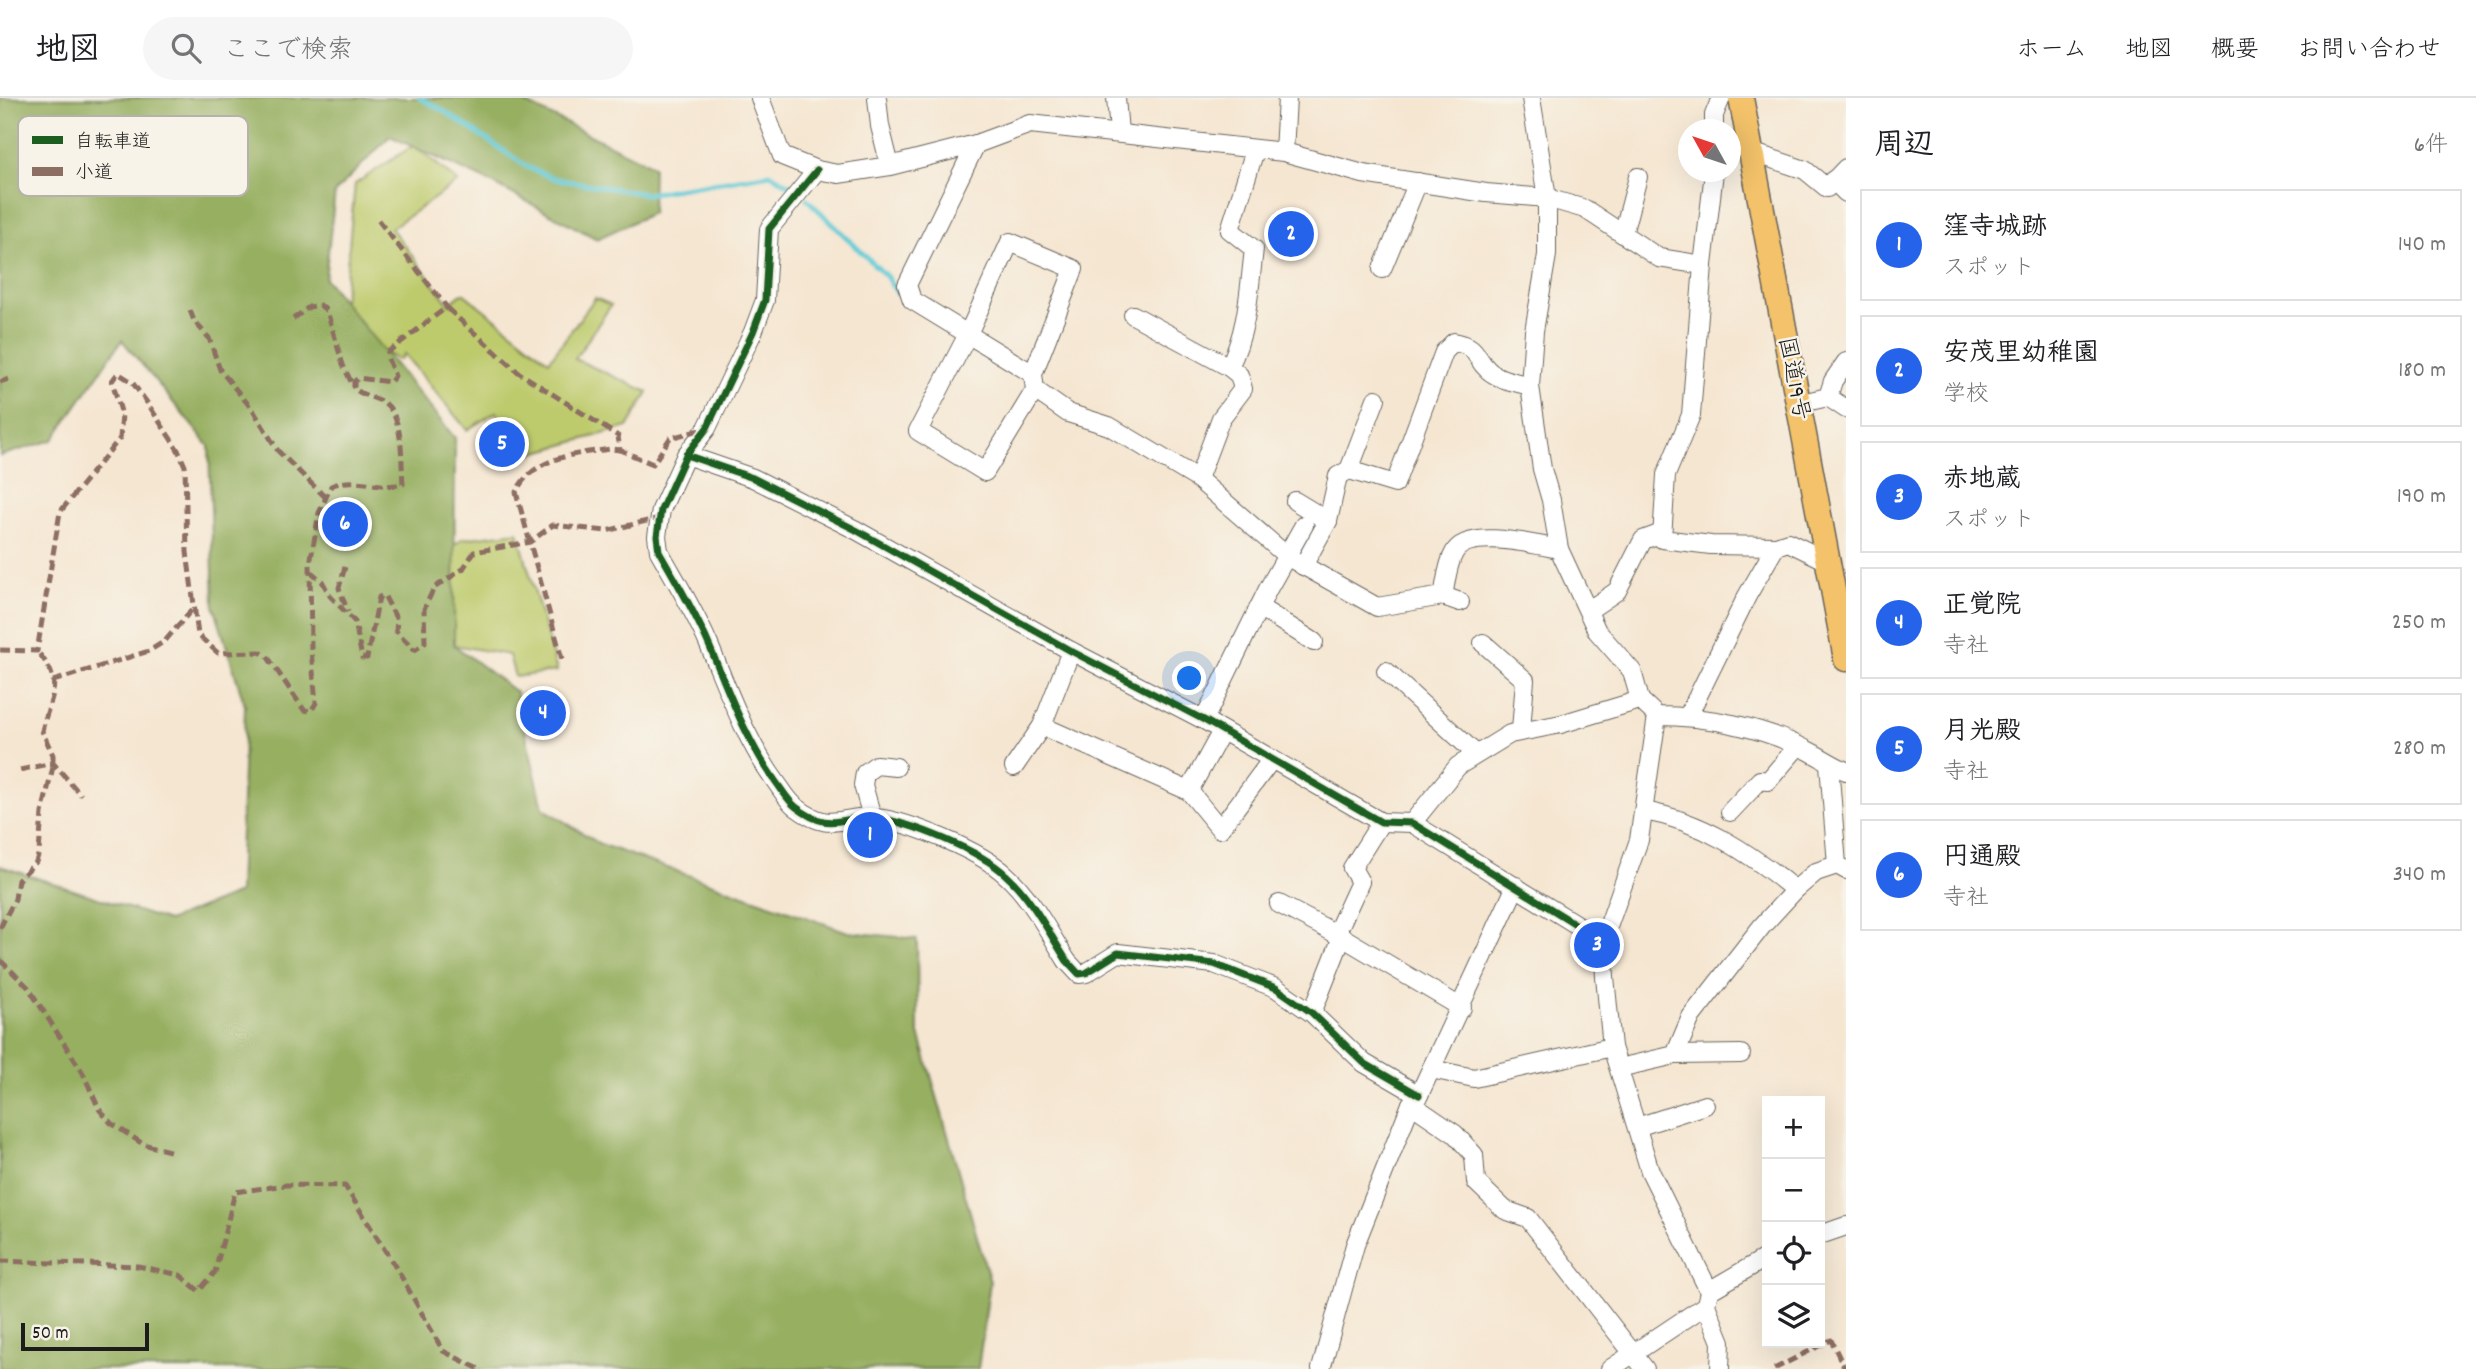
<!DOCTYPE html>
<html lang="ja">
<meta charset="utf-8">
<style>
body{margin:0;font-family:Dekko,"Klee One",sans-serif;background:#f6f6f6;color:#202124}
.controls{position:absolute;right:21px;bottom:21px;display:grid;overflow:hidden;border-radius:0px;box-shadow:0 7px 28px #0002}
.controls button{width:63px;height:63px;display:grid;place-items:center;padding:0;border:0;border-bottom:2px solid #e0e0e0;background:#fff;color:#202124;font:35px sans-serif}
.compass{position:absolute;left:1678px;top:21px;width:63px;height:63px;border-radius:50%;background:#fff;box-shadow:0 7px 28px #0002;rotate:310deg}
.scale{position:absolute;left:21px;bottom:18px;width:128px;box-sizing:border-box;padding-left:7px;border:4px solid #1c1c1c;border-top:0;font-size:19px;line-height:24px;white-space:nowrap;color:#1c1c1c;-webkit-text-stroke:5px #f7f3e8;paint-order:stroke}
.you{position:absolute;left:1190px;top:581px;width:24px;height:24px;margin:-18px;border:5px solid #fff;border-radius:50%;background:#1a73e8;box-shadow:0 0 0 10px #1a73e833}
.badge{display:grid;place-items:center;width:46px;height:46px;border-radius:50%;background:#2563eb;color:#fff;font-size:23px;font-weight:700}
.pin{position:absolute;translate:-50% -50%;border:4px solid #fff;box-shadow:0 2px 7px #0006}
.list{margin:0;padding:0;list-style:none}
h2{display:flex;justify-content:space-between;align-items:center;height:91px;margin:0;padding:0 28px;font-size:30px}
h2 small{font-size:23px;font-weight:400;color:#757577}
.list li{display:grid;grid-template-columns:46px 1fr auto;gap:21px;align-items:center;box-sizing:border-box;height:112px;margin:0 14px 14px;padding:0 14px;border:2px solid #e0e0e0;border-radius:0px}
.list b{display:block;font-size:26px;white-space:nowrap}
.list p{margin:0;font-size:23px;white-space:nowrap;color:#757577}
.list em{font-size:23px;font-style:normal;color:#757577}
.icon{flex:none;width:38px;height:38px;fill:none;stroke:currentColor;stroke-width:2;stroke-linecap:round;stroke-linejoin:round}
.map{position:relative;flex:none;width:1846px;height:1271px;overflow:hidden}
header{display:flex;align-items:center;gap:42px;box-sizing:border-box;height:98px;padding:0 35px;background:#fff;border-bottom:2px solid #e0e0e0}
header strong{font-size:33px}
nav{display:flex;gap:38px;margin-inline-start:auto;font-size:24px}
.search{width:490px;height:63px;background:#f6f6f6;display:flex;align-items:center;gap:18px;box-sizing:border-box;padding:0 24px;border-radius:38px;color:#757577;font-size:26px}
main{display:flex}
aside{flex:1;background:#fff}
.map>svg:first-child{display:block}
.green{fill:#becb6d;stroke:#6d7444;stroke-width:2}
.forest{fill:#96af60;stroke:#59663e;stroke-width:2}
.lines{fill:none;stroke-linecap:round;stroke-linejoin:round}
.stream{stroke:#5dc9d6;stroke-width:5}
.minor-casing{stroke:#68635b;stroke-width:20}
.highway-casing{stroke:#68635b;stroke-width:27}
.minor{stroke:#fff;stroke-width:18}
.highway{stroke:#f3c26a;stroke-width:24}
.quiet{stroke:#8d6e63;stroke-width:5;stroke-dasharray:10 5;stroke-linecap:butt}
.cycleway-casing{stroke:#f7f3e8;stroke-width:11}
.cycleway{stroke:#1b5e20;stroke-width:7}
.labels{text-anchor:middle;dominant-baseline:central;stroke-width:5;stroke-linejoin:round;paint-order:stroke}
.street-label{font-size:23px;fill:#1c1c1c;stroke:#f7f3e8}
.key{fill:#f7f3e8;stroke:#b5b2ab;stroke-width:2}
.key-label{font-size:19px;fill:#1c1c1c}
</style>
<header>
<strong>地図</strong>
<div class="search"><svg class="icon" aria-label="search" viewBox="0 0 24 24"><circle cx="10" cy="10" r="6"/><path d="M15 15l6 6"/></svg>ここで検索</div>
<nav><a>ホーム</a><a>地図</a><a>概要</a><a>お問い合わせ</a></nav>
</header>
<main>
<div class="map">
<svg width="1846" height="1271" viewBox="0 0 1846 1271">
<rect width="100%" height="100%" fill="#f7f3e8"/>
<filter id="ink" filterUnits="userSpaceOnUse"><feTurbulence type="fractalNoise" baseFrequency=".0143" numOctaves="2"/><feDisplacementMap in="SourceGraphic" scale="14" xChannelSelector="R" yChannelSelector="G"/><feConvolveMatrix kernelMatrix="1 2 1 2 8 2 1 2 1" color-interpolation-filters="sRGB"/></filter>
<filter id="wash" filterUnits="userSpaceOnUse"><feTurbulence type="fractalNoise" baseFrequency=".00686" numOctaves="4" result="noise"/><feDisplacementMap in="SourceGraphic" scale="28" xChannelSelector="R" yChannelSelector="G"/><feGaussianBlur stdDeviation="1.57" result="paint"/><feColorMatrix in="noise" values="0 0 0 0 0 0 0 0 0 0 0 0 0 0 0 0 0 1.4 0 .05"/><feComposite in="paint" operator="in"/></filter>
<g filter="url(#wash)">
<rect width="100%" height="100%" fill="#f5e6d1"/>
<g class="green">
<path d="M414,47L458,84L391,130L449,206L463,195L549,263L595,200L611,207L575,261L648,294L628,329L530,356L496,314L467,332L404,256L399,262L341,231L355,86Z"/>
<path d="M518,434L557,573L515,579L509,557L454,547L434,464L462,441Z"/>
</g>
<path class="forest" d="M0,0H515L653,68L652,115L597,141L494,86L390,38L335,94L325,181L455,340L454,547L516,594L543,710L600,746L848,834L917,841L918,932L990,1184L978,1271H0V768L168,823L239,795L245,608L214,508L209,348L122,242L53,342L0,358Z"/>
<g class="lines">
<g class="stream">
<path d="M420,0L444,13L529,70L556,81L646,96L771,76L796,91"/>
<path d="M807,101L886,178L898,196"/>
</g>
</g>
</g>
<g filter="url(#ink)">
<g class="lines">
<g class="minor-casing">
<g id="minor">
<path d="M760,0L782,58L817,72L838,76L890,68L976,46L1030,26L1284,54L1363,76L1486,95L1547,100L1585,111L1659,160L1703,167"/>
<path d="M877,0L880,28L890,68"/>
<path d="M1116,0L1119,34"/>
<path d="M1531,0L1547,100V157L1534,233L1530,288L1542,371L1551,402L1559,451L1597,533L1632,573L1640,602L1657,618C1705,618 1764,629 1807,652C1821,659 1832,667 1846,673"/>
<path d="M1714,32V17L1721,0"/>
<path d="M976,46L907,187L912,202L1033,276"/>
<path d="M1284,54L1287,0"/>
<path d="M1751,54L1805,72L1827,90L1846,70"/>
<path d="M817,72L769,131L765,202L753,234L707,330L686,357L661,412L657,438L659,453C676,483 695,514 709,547C729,594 745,641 776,684C782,692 788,703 796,709C832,737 842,716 876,720C910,724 981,753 1006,777C1031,799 1049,835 1067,863L1079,876L1086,875L1118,855L1214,866L1276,890L1312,915L1364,965L1419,997"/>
<path d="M1714,74L1703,167L1691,317L1666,377L1662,441L1711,447L1776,448"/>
<path d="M1833,82L1846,95"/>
<path d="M1623,136L1638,79"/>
<path d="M1010,144L1074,171L1033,276L1035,292L985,374L918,333L967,238Z"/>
<path d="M1382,171L1418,84"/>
<path d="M1133,217L1229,269"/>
<path d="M1035,292L1068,315L1109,328L1198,381L1288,459L1377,509L1443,498C1446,485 1447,467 1454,455C1467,429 1536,447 1559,451"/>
<path d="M1828,299L1833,283L1846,264"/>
<path d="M1797,306L1828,299L1846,311"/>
<path d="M686,357L753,380L856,432L1071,553L1204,622L1381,724L1412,725L1603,843"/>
<path d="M1349,372L1376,301"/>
<path d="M1198,381L1221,320L1243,291L1239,277L1229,269C1248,232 1249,192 1254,151L1230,132L1255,52"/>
<path d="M1295,403L1328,423"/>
<path d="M1303,468L1328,423L1338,378L1349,372L1395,386L1444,254L1454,244C1480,249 1473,258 1488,272C1499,282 1516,284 1530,288"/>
<path d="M1443,498L1460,504"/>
<path d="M1259,509L1314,544"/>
<path d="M1589,512L1617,493L1643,442L1662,435"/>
<path d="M1483,545L1525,582L1521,632"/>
<path d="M1386,573L1476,656"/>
<path d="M1657,618L1639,742L1603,843L1605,879L1612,949L1650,1073L1709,1193L1706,1207L1721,1244L1720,1271"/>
<path d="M1688,618L1747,498L1776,448L1788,444L1827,463"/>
<path d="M1204,622L1268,491L1304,427"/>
<path d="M1042,628L1189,693L1220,731L1272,661"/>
<path d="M1829,666L1837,767"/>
<path d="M1014,669L1042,628L1071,553"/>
<path d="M1189,693L1222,633"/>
<path d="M1644,713C1702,723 1750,755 1795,792L1816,774L1837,767L1846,772"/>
<path d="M1730,714L1760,682L1768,683L1798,648"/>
<path d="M872,719L863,687L865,675L876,667L896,669"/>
<path d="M1412,725L1458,668L1510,636L1561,626L1640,602"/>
<path d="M1279,806L1342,839L1462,910"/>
<path d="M1336,836L1360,784L1352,770L1381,724"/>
<path d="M1312,915L1342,839"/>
<path d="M1675,957L1741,956"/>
<path d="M1619,970L1675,957L1691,919L1762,828L1795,792"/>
<path d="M1431,971L1474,980L1612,949"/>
<path d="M1411,1006L1455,1036L1474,1057L1476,1084L1505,1112L1528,1120L1645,1271"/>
<path d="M1637,1029L1705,1007"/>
<path d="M1820,1137L1846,1128"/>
<path d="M1709,1193L1767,1159"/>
<path d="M1321,1271L1355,1147L1411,1006L1419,997L1516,788"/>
<path d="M1610,1271L1706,1207"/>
</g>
</g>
<g class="highway-casing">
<path id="highway" d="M1741,0L1846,561"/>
</g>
<use href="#minor" class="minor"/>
<use href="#highway" class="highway"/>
<g class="quiet">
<path d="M378,122L449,212"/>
<path d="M190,212L194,223L209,240L220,272L253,312L278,353L326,400"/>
<path d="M293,221L309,209L320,207L327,213L343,267L354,290"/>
<path d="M0,284L9,281"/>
<path d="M345,469L339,490L348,514"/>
<path d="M310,473L322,483L330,498L355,524L362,560H367L379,499L384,497L397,522L396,533L415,552L425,545L424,511L434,490L463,471L474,454L530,444L553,427L606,433L659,420"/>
<path d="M0,552L37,553L60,414L120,340L122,317L112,283L118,275L132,284L148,306L178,352L185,368L187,454L198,537L218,555L260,554L267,558L304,612L311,613L316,605L311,552L310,466L319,415L331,388C354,377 379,392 403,386C401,364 404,326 388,308C379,299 363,299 354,290V284L358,280L390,284L395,278L387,259L388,254L443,212H449L518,274L618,338L620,352L653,366L670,340L704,331"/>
<path d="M562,561L516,394C534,358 576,356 611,351L620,352"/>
<path d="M53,583L149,553L165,543L194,509"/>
<path d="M20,672L53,665L81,697"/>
<path d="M0,830L15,801L18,782L36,764L39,754L42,715L53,669V657L42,633C50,597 66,587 37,553"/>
<path d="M0,862L28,889L83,975L99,1011L111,1025L143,1046L173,1054"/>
<path d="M0,1163L138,1168L180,1177L199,1193L215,1174L235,1094L286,1087L345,1088L401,1178L443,1253L479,1271"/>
<path d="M1774,1271L1831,1242L1845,1271"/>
</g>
<g class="cycleway-casing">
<g id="cycleway">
<path d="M817,72L769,131L765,202L753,234L707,330L686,357L661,412L657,438L659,453C676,483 695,514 709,547C729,594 745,641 776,684C782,692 788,703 796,709C832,737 842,716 876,720C910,724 981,753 1006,777C1031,799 1049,835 1067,863L1079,876L1086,875L1118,855L1214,866L1276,890L1312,915L1364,965L1419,997"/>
<path d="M686,357L753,380L856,432L1071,553L1204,622L1381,724L1412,725L1603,843"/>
</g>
</g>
<use href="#cycleway" class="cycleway"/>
</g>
</g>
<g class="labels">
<g class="street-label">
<text transform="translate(1792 281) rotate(79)">国道19号</text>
</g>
</g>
<rect x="18" y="18" width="230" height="80" rx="10" class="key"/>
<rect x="32" y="38" width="31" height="8" fill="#1b5e20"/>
<rect x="32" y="69" width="31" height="9" fill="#8d6e63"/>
<g class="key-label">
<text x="75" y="49">自転車道</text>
<text x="75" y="80">小道</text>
</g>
</svg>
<div class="controls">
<button>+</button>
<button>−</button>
<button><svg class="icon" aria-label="locate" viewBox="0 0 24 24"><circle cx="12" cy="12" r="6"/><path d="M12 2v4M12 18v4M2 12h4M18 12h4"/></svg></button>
<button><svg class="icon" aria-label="layers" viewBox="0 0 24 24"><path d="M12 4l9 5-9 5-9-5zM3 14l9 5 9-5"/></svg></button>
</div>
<svg class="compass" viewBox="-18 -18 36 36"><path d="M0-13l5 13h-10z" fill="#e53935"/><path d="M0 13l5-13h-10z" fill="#757577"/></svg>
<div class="scale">50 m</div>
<div class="you"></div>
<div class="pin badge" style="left:870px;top:737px">1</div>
<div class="pin badge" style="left:1291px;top:136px">2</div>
<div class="pin badge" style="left:1597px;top:847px">3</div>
<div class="pin badge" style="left:543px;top:615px">4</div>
<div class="pin badge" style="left:502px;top:346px">5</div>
<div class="pin badge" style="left:345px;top:426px">6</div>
</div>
<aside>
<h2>周辺<small>6件</small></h2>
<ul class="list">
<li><span class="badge">1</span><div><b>窪寺城跡</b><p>スポット</p></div><em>140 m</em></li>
<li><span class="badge">2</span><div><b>安茂里幼稚園</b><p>学校</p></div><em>180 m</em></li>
<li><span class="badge">3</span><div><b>赤地蔵</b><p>スポット</p></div><em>190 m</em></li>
<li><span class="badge">4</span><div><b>正覚院</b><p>寺社</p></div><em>250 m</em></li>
<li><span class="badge">5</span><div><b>月光殿</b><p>寺社</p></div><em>280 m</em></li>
<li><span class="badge">6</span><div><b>円通殿</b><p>寺社</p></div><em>340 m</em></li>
</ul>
</aside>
</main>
